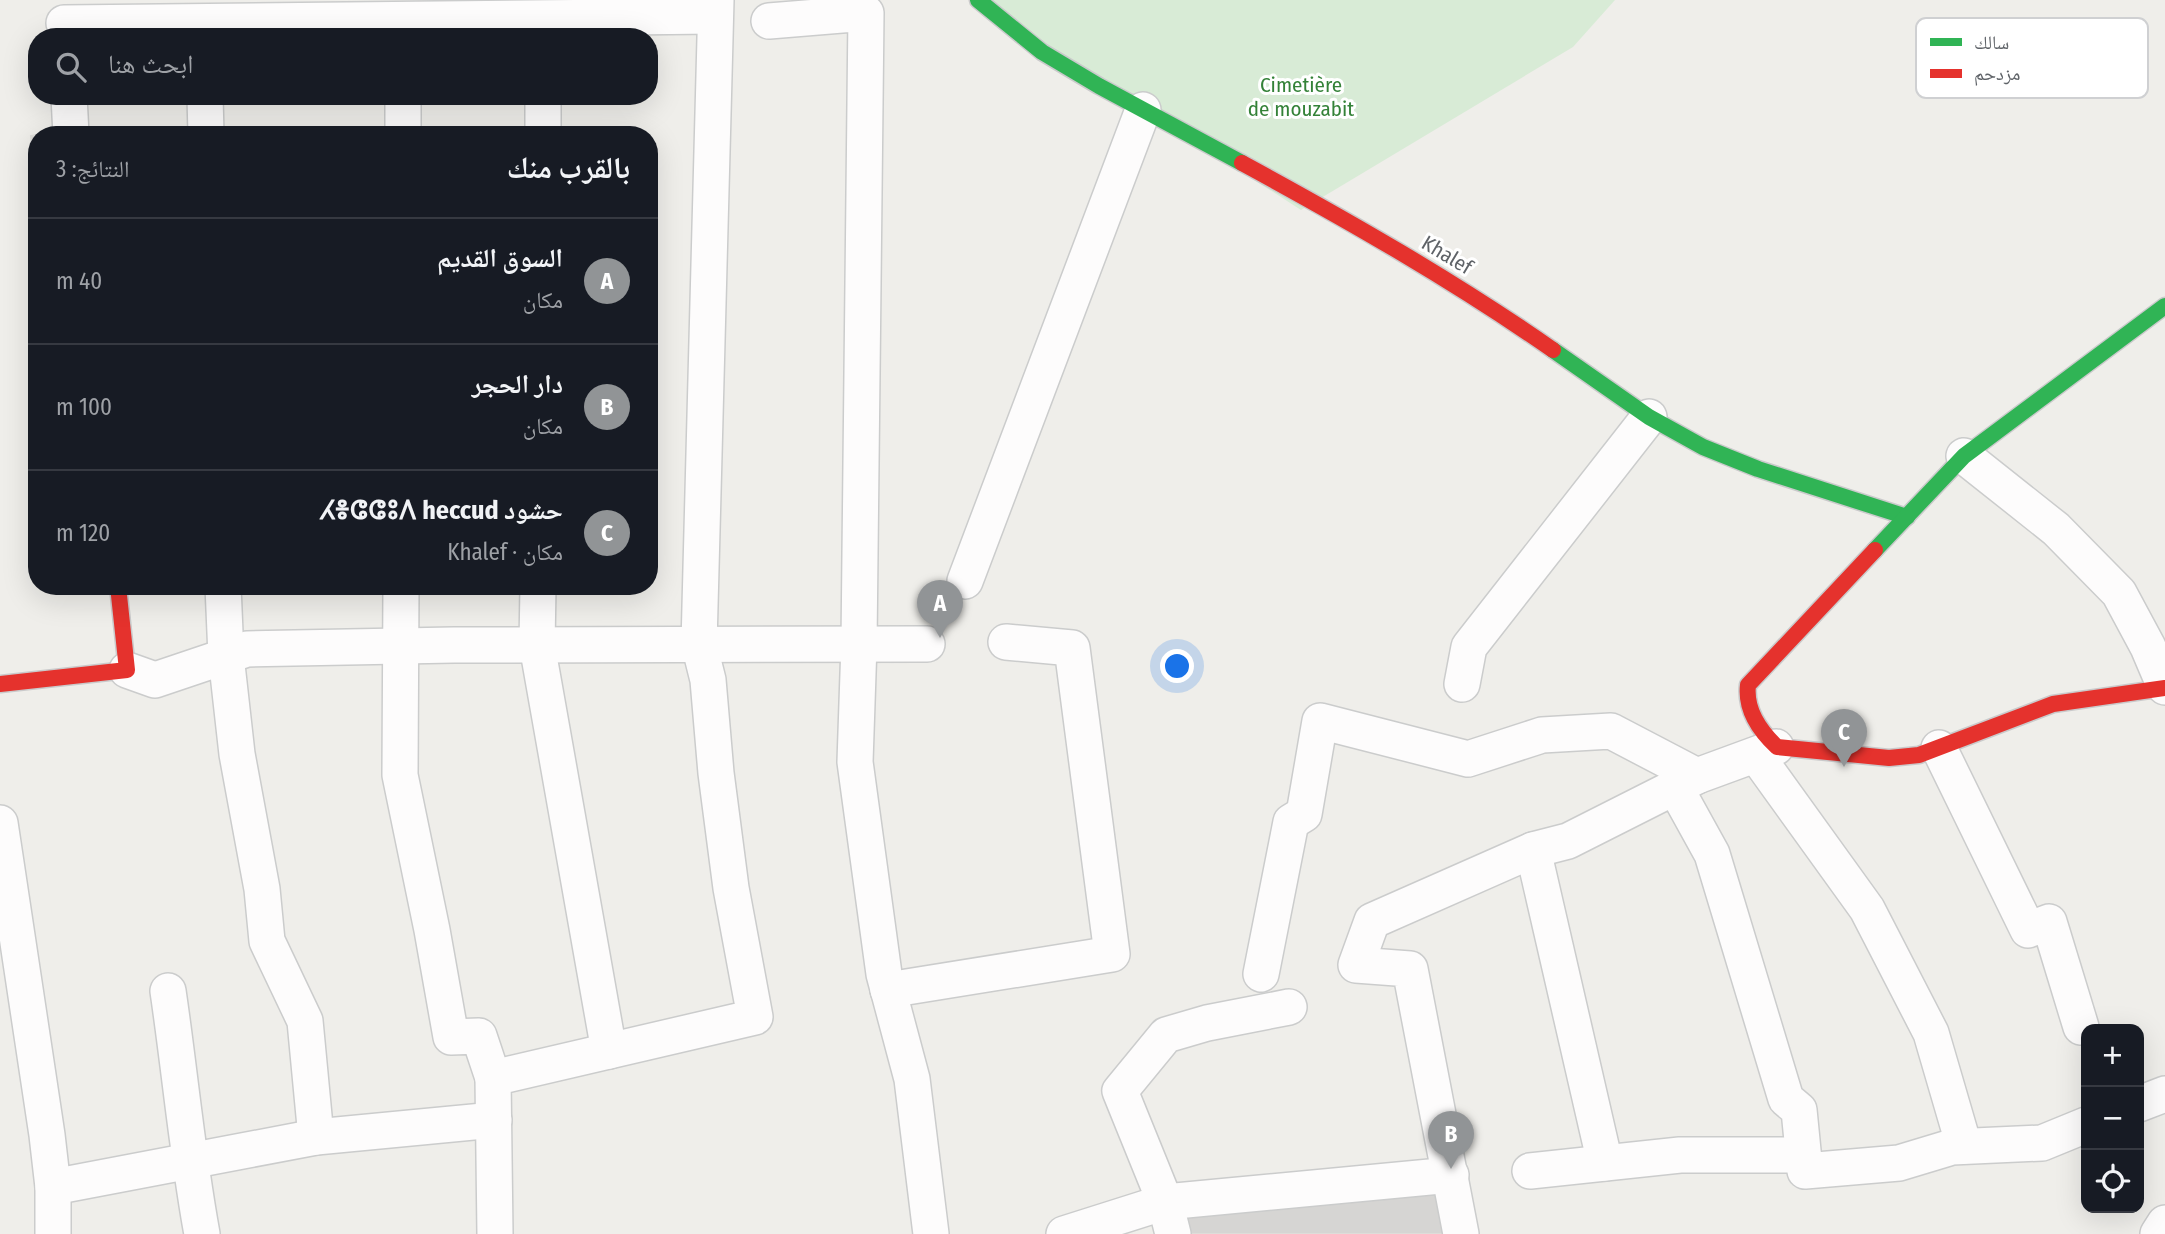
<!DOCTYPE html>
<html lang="ar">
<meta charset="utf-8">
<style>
body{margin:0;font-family:"Fira Sans Condensed","Noto Naskh Arabic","Noto Sans Tifinagh",sans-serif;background:#242831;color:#f1f3f6;direction:rtl}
.controls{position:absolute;right:21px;bottom:21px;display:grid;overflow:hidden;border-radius:14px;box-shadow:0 7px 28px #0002}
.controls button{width:63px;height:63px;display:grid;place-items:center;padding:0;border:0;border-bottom:2px solid #363941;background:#171b24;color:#f1f3f6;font:35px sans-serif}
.you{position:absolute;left:1178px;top:667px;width:24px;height:24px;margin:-18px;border:5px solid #fff;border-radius:50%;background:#1a73e8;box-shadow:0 0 0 10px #1a73e833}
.badge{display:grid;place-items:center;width:46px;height:46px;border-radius:50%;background:#919496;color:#fff;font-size:23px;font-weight:700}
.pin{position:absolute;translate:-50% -58px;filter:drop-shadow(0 2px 4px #0008)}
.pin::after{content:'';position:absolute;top:37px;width:24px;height:21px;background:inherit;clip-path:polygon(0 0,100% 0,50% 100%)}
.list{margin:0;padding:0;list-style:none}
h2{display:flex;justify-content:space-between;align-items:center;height:91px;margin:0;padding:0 28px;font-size:30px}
h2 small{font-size:23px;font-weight:400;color:#9ea1a6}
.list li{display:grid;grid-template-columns:46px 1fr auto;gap:21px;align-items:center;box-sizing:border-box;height:126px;padding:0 28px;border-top:2px solid #363941}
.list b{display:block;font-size:26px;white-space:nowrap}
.list p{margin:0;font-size:23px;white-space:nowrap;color:#9ea1a6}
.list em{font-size:23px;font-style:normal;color:#9ea1a6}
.icon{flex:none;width:38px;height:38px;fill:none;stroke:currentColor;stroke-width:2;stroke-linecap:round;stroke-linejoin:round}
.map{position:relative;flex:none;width:2165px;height:1234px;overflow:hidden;direction:ltr}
.search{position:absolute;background:#171b24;box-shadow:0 7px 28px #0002;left:28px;top:28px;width:630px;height:77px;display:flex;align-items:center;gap:18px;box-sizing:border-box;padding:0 24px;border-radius:28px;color:#9ea1a6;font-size:26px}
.panel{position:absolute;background:#171b24;box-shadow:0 7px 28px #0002;left:28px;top:126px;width:630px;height:469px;border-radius:28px;direction:rtl}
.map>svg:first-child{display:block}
.green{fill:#d8ebd6}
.building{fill:#d6d5d3;stroke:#deddd9;stroke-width:2}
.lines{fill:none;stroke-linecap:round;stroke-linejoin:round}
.street-casing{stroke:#cbcccc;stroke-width:38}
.fast-casing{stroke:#cacacb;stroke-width:19}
.jam-casing{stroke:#cacacb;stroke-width:19}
.street{stroke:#fdfcfc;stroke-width:35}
.fast{stroke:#30b455;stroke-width:16}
.jam{stroke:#e5322d;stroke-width:16}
.labels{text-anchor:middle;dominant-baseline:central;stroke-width:6;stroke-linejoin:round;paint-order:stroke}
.park-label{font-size:21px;fill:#348238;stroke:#fff}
.street-label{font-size:21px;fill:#5f6368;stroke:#fff}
.key{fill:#fff;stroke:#cfd0d2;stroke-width:2}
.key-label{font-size:19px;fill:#5f6368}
</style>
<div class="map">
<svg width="2165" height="1234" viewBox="0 0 2165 1234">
<rect width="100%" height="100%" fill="#efeeea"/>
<path class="green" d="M974,0H1615L1573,47L1301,210Z"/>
<g class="building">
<path d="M37,135V191L31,136Z"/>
<path d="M1438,1180L1446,1234H1181L1174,1208Z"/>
</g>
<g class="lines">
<g class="street-casing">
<g id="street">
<path d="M769,21L866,13L859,644L855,762L884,974L912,1079L931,1234"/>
<path d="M64,23L715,16"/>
<path d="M69,96L71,135"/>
<path d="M205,96L206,135"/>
<path d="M403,135V96"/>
<path d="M543,135V96"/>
<path d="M1964,456L2056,529L2119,593L2148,647L2165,687"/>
<path d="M965,581L1143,110"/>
<path d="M223,586L226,656L237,754L262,889L267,941L305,1021L316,1137"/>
<path d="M401,586L400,775L432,930L451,1037L479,1036L493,1078"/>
<path d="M538,586L537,645L609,1051"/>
<path d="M127,670L155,680L247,649L454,645L927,644"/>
<path d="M1462,684L1469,647L1649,417"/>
<path d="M1939,748L2028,930L2049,922L2081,1027"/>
<path d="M1756,755L1867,909L1931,1033L1964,1146"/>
<path d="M1678,786L1697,776L1776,747"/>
<path d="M0,823L47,1135L53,1187V1234"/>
<path d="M1533,850L1605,1163"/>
<path d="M1261,974L1291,822L1304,814L1320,721L1468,759L1542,735L1611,731L1697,776"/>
<path d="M888,990L1112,954L1072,648L1006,642"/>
<path d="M168,991C180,1072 187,1153 202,1234"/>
<path d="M2139,1104L2165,1094"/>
<path d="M1530,1171L1680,1155H1803"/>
<path d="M53,1187L316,1137L494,1120"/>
<path d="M495,1234L493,1078L755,1017L731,888L716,773L708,680L699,644L716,0"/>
<path d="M1064,1234L1165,1202L1451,1175"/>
<path d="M1173,1234L1165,1202L1120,1091L1166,1035L1207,1023L1289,1007"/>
<path d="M1461,1234L1410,969L1356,965L1372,921L1533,850L1568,841L1675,787L1712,854L1786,1099L1799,1110L1805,1171L1899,1163L1952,1147L2042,1143L2086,1125"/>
<path d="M2158,1234L2165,1223"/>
</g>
</g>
<g class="fast-casing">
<g id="fast">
<path d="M978,0L1042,52L1099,86L1242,163"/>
<path d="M1553,350L1649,417L1703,447L1758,469L1907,517"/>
<path d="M1875,550L1964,456L2165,306"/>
</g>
</g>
<g class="jam-casing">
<g id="jam">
<path d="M1242,163C1349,221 1454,281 1553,350"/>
<path d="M1875,550L1748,685C1745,710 1760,731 1777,747L1889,758L1919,755L2053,704L2165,688"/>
<path d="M0,684L127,670L118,586"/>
</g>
</g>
<use href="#street" class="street"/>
<use href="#fast" class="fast"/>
<use href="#jam" class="jam"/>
</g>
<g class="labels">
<g class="park-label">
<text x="1301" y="85">Cimetière<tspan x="1301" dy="24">de mouzabit</tspan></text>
</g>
<g class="street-label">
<text transform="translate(1447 255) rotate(31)">Khalef</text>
</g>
</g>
<rect x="1916" y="18" width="232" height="80" rx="10" class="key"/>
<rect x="1930" y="38" width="32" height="8" fill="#30b455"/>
<rect x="1930" y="69" width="32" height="9" fill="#e5322d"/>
<g class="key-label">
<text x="1974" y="49">سالك</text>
<text x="1974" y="80">مزدحم</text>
</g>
</svg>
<div class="controls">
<button>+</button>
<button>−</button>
<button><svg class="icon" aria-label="locate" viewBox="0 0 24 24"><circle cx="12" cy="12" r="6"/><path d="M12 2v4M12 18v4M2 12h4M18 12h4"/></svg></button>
</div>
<div class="you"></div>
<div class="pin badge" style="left:940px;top:638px">A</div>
<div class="pin badge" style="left:1451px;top:1169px">B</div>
<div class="pin badge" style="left:1844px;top:767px">C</div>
<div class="search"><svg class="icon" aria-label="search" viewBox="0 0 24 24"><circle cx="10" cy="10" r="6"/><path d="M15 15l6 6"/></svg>ابحث هنا</div>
<section class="panel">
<h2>بالقرب منك<small>النتائج: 3</small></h2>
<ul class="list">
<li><span class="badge">A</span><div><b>السوق القديم</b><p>مكان</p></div><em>40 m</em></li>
<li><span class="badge">B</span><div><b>دار الحجر</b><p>مكان</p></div><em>100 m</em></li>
<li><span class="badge">C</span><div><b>حشود ⵃⴻⵛⵛⵓⴷ heccud</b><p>مكان · Khalef</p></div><em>120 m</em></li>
</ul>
</section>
</div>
